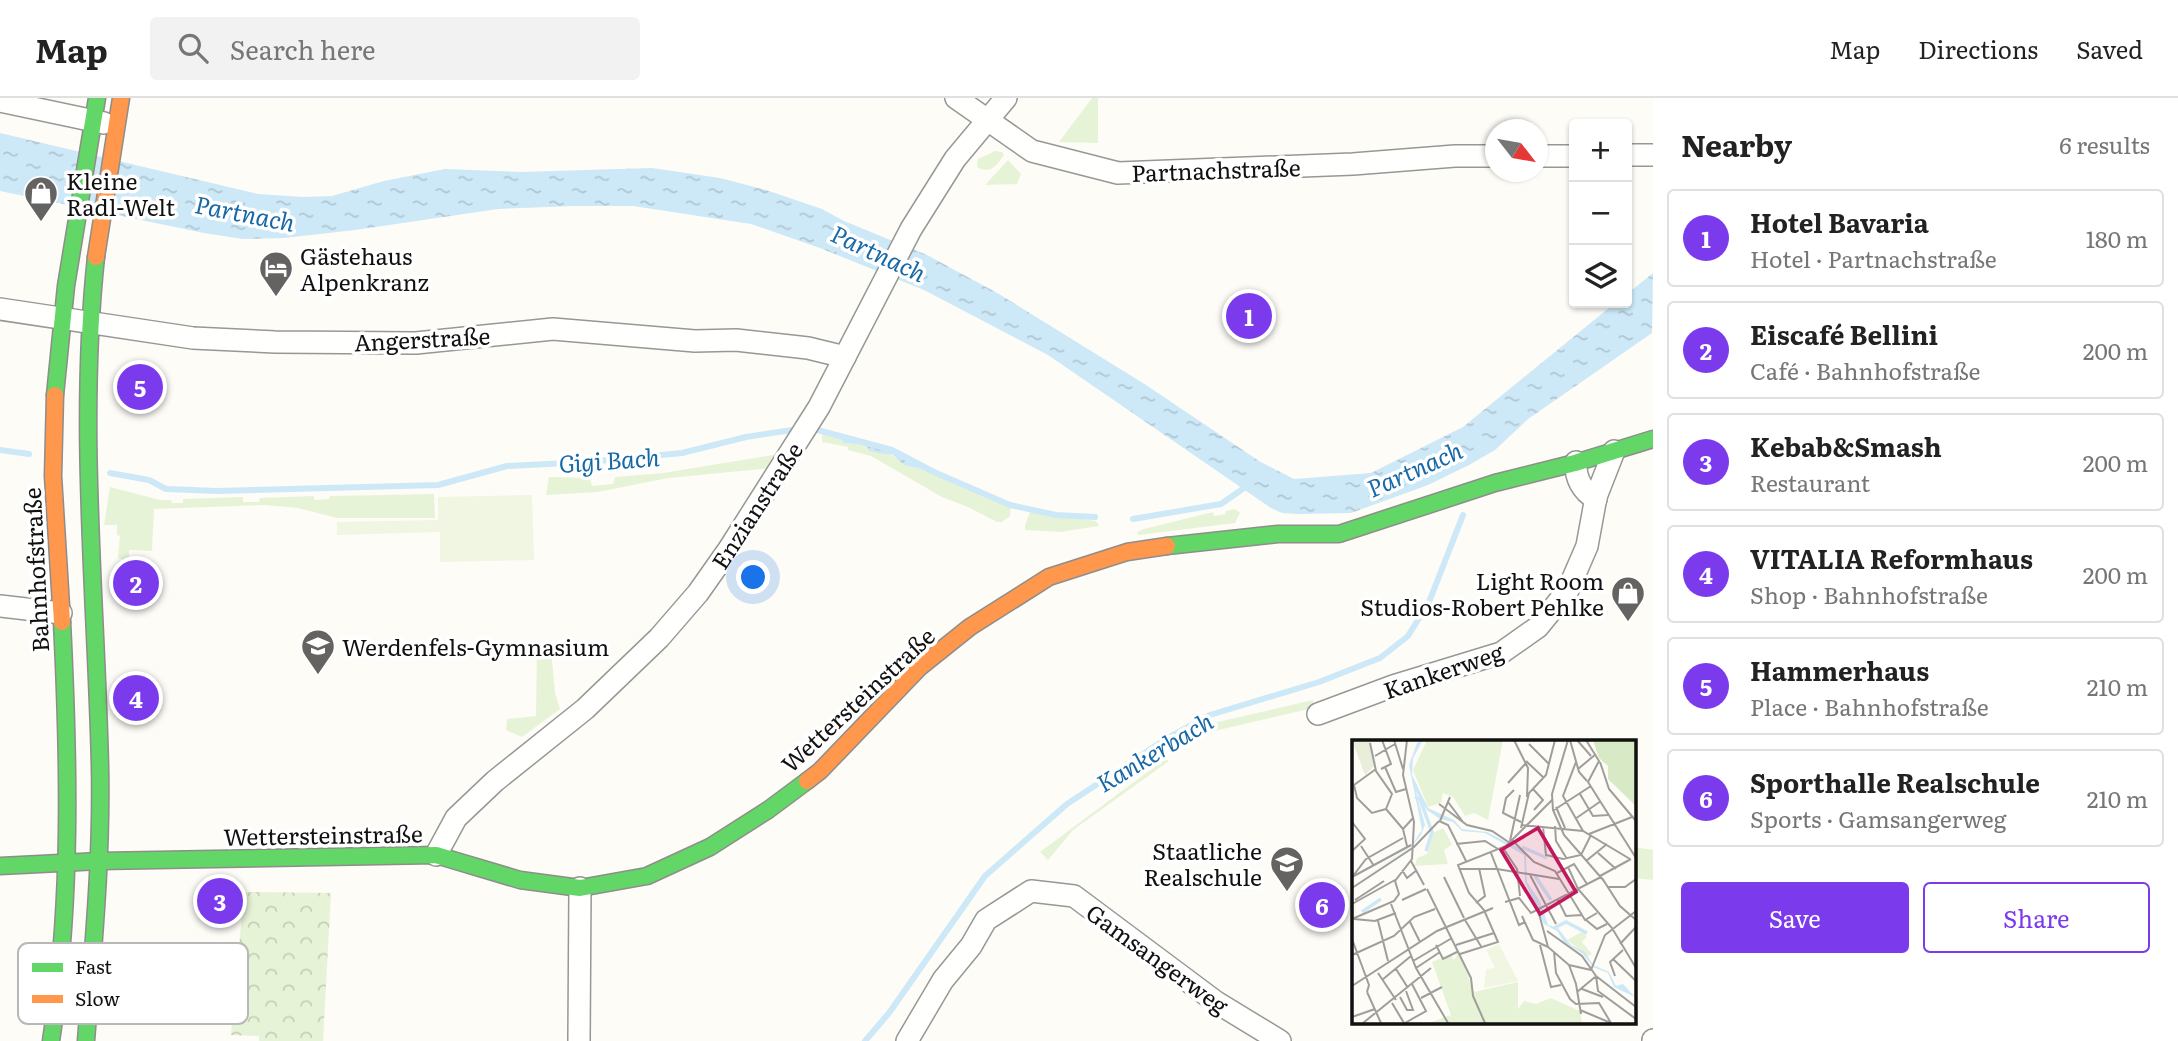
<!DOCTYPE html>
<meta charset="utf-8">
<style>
body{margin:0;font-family:Literata,serif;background:#f2f2f2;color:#222}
.controls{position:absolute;right:21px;top:21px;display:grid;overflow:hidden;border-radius:7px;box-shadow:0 2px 5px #0004}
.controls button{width:63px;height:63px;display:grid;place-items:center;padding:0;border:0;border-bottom:2px solid #e0e0e0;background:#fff;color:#222;font:35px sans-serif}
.compass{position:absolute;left:1485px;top:21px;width:63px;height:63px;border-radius:50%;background:#fff;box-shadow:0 2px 5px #0004;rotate:121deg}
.you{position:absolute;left:754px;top:480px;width:24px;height:24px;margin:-18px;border:5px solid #fff;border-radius:50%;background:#1a73e8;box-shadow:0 0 0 10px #1a73e833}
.badge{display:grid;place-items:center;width:46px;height:46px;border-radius:50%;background:#7c3aed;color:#fff;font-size:23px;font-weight:700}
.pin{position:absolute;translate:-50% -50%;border:4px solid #fff;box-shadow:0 2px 7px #0006}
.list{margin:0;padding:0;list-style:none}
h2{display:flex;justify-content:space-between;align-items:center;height:91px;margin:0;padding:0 28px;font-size:30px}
h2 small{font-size:23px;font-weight:400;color:#767676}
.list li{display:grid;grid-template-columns:46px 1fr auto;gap:21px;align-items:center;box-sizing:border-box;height:98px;margin:0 14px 14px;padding:0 14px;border:2px solid #e0e0e0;border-radius:7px}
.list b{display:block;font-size:26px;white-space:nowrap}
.list p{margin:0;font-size:23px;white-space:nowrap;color:#767676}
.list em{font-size:23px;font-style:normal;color:#767676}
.actions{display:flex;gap:14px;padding:21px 28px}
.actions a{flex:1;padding:16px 0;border:2px solid #7c3aed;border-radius:7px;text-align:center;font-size:24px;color:#7c3aed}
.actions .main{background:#7c3aed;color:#fff}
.icon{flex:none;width:38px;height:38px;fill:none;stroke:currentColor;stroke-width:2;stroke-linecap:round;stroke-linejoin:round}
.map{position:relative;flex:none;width:1653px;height:943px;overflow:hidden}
header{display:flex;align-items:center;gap:42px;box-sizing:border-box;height:98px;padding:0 35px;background:#fff;border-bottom:2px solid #e0e0e0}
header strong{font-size:33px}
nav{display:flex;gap:38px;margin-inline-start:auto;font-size:24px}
.search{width:490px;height:63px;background:#f2f2f2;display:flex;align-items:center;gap:18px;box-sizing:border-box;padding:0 24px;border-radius:7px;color:#767676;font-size:26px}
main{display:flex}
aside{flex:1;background:#fff}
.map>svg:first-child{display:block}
.grass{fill:#e7f3d7}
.park{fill:url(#park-crowns)}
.pitch{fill:#f0f6e1}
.water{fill:url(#water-ripples)}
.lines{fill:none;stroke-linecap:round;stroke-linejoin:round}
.stream{stroke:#cde8f7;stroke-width:6}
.street-casing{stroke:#979795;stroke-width:24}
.fast-casing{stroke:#8e8d8b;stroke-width:19}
.slow-casing{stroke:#8e8d8b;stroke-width:19}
.street{stroke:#fffffe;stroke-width:21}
.fast{stroke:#63d668;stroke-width:16}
.slow{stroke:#ff974d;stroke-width:16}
.labels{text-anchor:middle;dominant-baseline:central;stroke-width:7;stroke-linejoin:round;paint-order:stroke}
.street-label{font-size:23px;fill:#111;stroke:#fff}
.poi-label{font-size:23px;fill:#111;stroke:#fff;text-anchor:start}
.water-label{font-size:24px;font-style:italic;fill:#1768a6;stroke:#fff}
.inset-river{fill:none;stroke:#cde8f7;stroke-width:3.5}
.inset-road{fill:none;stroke:#9f9e9b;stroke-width:2}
.view{fill:#c2185b;fill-opacity:0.15;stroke:#c2185b;stroke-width:3.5}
.inset-edge{fill:none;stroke:#111;stroke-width:3.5}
.key{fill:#fff;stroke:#b8b8b8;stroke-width:2}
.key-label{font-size:19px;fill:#111}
</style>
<header>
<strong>Map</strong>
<div class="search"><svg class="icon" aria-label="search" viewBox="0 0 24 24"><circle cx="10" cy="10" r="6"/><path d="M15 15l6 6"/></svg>Search here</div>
<nav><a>Map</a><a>Directions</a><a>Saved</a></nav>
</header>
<main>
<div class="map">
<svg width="1653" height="943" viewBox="0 0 1653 943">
<defs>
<pattern id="park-crowns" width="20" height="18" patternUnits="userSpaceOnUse" patternTransform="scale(1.75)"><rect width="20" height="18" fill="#e7f3d7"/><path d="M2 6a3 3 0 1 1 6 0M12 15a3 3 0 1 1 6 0" fill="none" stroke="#c5cfb8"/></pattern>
<pattern id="water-ripples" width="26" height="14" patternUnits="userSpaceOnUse" patternTransform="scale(1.75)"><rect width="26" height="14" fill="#cde8f7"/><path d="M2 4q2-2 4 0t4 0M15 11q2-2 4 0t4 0" fill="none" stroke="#afc6d3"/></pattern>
</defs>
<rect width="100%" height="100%" fill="#fdfcf7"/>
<g class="grass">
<path d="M1092,0H1098V45L1059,44Z"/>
<path d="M995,53L1002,54L1004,57C997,67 990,77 977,69L978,61Z"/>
<path d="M1008,62L1021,76L1017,86L985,87Z"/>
<path d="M825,334L837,337L844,345L866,347L891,356L904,367L934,374L1011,407L1010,418L1002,424H997L968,409L942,399L871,358L848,352V349L822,344V338Z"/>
<path d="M779,356L773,370L668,380L598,394L546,397L549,379L590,380L592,388L613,386L615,379L663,375Z"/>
<path d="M110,389L160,402H171L172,405H183V401L243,399V404H259L260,400L314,398V402L329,401L330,398L434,396L435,420H337L298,410L265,407L154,411L152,453L129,452V463L118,460L120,438L117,437V427H104Z"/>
<path d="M1235,411L1240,415L1235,425L1138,437L1137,434L1144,431L1213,414L1214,418L1225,416L1226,413Z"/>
<path d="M1030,414L1096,423L1099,428L1060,434L1025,432V427Z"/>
<path d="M537,550L551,551L555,595L560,611L522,639L506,632L507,621L536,618Z"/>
<path d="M1313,602V610L1210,634L1201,628Z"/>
<path d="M1165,661L1169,663L1073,732L1048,762L1040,754Z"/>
<path d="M1634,749L1653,752V782L1634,780Z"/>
</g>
<path class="park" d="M244,794L331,795L323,943H259V938L231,937Z"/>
<path class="pitch" d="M532,397L534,462L440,464V434L337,437V424L438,422V399Z"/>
<g class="water">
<path d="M0,35L258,96L303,99L332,98L384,83L445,71L521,74L652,70L720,80L766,92L822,111L844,123L927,157L999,196L1146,287L1259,363L1294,381L1371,375L1463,329L1615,205H1627V196L1653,175L1652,235L1528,321L1495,352L1469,367L1428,387L1351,415L1297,416L1282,415L1271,410L1048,257L924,192L820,150L751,126L633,108H574L498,111L355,132L284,140L243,141L204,135L0,93Z"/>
<path d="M837,337L891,351L934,374L904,367L892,356C884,357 877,354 869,353L866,347L844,345Z"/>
</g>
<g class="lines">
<g class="stream">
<path d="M810,330L892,352L934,374L1010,407L1056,417L1095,419"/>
<path d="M0,352L29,356"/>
<path d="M110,375L149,382L166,391L217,393L438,387L507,368L588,364L682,355L746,339L799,331"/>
<path d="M1133,421L1221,406L1244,390H1251"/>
<path d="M865,943L889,915L985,778L1067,706L1166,641L1210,617L1319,584L1380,560L1408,538L1429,504L1463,417"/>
</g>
<g class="street-casing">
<g id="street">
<path d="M956,0L1032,53L1118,75L1353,66L1455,58H1496"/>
<path d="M0,3L104,25"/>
<path d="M1627,57H1653"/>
<path d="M1538,58H1574"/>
<path d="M0,211L193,240L275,244L416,245L553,231L695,243L736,242L808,250L845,259"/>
<path d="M1576,364C1575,380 1582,393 1596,401"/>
<path d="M0,508L61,515"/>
<path d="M1318,616L1393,588L1501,555L1538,529L1568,492L1587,448L1596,399L1614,353"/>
<path d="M436,757L456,720L495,683L585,611L659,540L698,495L729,451L819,309L911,131L955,61L1006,0"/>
<path d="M579,943L580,790"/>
<path d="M907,943L943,882L971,848L986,822L1031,793L1074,798L1216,904L1280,943"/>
<path d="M1653,943V942"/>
</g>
</g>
<g class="fast-casing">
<g id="fast">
<path d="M55,297L66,188L97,0"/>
<path d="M1167,448L1278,436H1339L1495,385L1575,365L1653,341"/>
<path d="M0,768L100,763L436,757L520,782L580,790L647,778L710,749L768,712L807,683"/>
<path d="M51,943C72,803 69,665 62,524"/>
<path d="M86,943C93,851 102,760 100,668C96,499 78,327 96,159"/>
</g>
</g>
<g class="slow-casing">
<g id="slow">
<path d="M96,159L121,0"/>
<path d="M55,297L53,378L62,524"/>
<path d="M807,683L820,673L920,569L970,529L1049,479L1127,454L1167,448"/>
</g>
</g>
<use href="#street" class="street"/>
<use href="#fast" class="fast"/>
<use href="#slow" class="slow"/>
</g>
<defs>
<g id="shop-pin" transform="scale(1.75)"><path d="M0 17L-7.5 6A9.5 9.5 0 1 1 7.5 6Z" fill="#646362" stroke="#fff"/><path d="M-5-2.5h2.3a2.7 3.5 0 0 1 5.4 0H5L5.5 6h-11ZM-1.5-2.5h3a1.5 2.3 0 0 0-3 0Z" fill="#fff"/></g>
<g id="hotel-pin" transform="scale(1.75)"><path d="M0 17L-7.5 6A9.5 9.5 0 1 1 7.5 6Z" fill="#646362" stroke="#fff"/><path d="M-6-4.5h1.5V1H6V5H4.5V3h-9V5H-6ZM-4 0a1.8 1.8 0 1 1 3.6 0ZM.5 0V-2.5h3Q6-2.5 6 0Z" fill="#fff"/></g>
<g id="school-pin" transform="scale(1.75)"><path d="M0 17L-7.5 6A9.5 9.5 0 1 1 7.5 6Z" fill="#646362" stroke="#fff"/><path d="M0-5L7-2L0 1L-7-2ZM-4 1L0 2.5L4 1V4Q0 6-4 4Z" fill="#fff"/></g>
</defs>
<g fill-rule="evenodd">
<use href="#shop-pin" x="41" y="95"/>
<use href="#hotel-pin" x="276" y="170"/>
<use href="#shop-pin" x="1628" y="495"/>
<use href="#school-pin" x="318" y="548"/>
<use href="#school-pin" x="1287" y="765"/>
</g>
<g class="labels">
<g class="street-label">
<text transform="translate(1216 71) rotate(-2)">Partnachstraße</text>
<text transform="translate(422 240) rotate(-3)">Angerstraße</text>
<text transform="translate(756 407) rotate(-57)">Enzianstraße</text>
<text transform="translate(35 472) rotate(-93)">Bahnhofstraße</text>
<text transform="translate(1443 572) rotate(-19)">Kankerweg</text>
<text transform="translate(857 601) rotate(-43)">Wettersteinstraße</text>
<text transform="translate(323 736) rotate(-1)">Wettersteinstraße</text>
<text transform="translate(1158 860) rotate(36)">Gamsangerweg</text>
</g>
<g class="poi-label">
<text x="66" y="82">Kleine<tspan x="66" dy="26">Radl-Welt</tspan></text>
<text x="300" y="157">Gästehaus<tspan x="300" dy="26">Alpenkranz</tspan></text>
<text x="1604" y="482" text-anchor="end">Light Room<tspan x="1604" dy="26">Studios-Robert Pehlke</tspan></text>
<text x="342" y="548">Werdenfels-Gymnasium</text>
<text x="1262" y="752" text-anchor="end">Staatliche<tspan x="1262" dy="26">Realschule</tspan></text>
</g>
<g class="water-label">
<text transform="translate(245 114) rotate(11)">Partnach</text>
<text transform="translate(879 154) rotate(25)">Partnach</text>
<text transform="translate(609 361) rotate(-4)">Gigi Bach</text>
<text transform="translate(1414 370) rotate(-24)">Partnach</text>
<text transform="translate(1154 653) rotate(-31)">Kankerbach</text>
</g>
</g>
<g transform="translate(1352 642)">
<rect width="284" height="284" fill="#fdfcf7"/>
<path d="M75,0H151L136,80L122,73L113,76L101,57L91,53L89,63L76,67L61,30ZM231,191L235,196L230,202L240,214L236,216L215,200ZM107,211L122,252L166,242V269L172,261L184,264L199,258L228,271L230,283H77L99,275L80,222L99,214L102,220Z" fill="#e7f3d7"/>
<path d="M241,0H283V65L256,39V26L247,18Z" fill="#d8eac5"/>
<path d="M0,0H18L24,24L13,35Z" fill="#e9eedb"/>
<path d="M91,88L100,104L92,110L96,124L63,126L65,118L75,114L81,93Z" fill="#e7f3d7"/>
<path d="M147,204L166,241L132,248L134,229L143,228L134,210Z" fill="#f0f6e1"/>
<path d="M71,0L61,18L60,35L76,68L102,80L110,89L135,92L167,108L174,115L175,142L188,161L196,185L206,188L219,205L233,212L241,225L257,232L264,246L271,244L283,257L262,247L256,233L241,227L231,214L212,202L205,191L192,184L173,142L172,115L133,93L110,91L101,82L88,79L75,70L64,52L73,85L69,95L60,106L0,145L59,106L70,90L57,25L65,3Z" fill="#cde8f7"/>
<path class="inset-river" d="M63,57L68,59L80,92L74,111M170,107L195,118M183,136L199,160M10,172L29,159M202,188L214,182L235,193"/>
<path class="inset-road" d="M42,0L51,29M162,0L176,28L175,57M216,0L200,54L201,70L212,95L252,141M218,0L227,32L235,41M225,0L239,16M234,0L247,21L236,42L284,118M18,3L24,31L40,54L34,69M177,4L197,24M23,16L43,4M174,21L192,38M224,22L211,56L231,91M248,22L257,49L284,81M33,27L44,52L54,49M29,29L39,24L30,0M226,29L244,14M156,43L174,23M2,45L5,58L20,73L34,69M2,45L24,29M181,49L191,60L182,70M162,50L154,58L151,73L169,82M228,54L241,76L256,75M96,62L111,82M87,64L115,85L140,91L158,103M204,67L213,88M34,69L51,89M202,70L239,46M223,79L249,61M87,81L96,85L114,121M88,81L98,57M0,82L13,99L0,111M169,85L231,91L278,119M203,86L204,101L215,119M191,87L194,115L211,119L229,115L239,95M169,88L177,53L194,35L203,0M237,94L280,77M160,100L182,122L203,131L233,180L245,173M158,101L168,55M104,104L133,101L146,109M9,106L22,126M55,106L51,89L61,78M151,108L165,129L168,156M139,113L167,185L173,182M246,113L264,129M59,121L72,145M234,121L255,104M216,127L226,149L260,188L284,228M107,129H145L207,139M50,130L55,138L65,130M205,133L222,124L235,144M178,135L204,184M1,136L14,119L51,98M248,136L279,119M0,137L59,105M92,137L112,178M250,138L268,166L284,180M256,147H273L284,139M0,148L62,107L87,81M75,149L119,238L121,256L133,283M3,160L32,141M50,160L74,149M206,160L214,176L230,175M153,162L167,158L179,173L249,137M124,163L133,156L127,128M0,164L43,140M39,164L64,228L96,283M186,170L196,207L217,225L224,244L229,274M170,176L181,200L196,207M0,179L42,161L47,154L43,141L60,119L62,82L51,35L55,0M2,179L23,181L44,173M113,180L130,208M234,180L245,189L255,184M26,181L36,221M58,182L68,202M195,191L230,216L244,236M0,199L17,245L15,252M268,204L284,187M84,205L91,219L105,212M104,205L142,193M188,205L199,247L209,245M202,212L204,233L218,259L224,264L247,263L259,283M108,214L146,202L132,170L117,153L106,125L154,106L200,60M0,215L42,196L62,177L83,169M261,219L284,241M61,221L100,198M217,225L239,230M64,228L88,212M44,229L56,248M239,230L253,195L284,171M26,233L44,260M244,236L246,251L284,279M244,236L284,267M263,236L258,222L271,210M30,240L59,216M0,246L85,191L141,168M230,249L251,257M15,252L29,283M225,252L243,237M48,257L55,270H61L54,251M69,258L90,247M40,263L52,283M228,270L259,283M0,277L23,269M11,283L79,228M53,283L74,271L60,244"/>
<path class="view" d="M186,88L224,152L188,174L149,110Z"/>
<rect width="284" height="284" class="inset-edge"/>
</g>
<rect x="18" y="845" width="230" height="81" rx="10" class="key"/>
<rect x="32" y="865" width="31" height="9" fill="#63d668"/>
<rect x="32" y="897" width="31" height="8" fill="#ff974d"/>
<g class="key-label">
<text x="75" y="876">Fast</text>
<text x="75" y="908">Slow</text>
</g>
</svg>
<div class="controls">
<button>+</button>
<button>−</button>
<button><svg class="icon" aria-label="layers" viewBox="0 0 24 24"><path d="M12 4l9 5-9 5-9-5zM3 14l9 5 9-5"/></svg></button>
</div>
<svg class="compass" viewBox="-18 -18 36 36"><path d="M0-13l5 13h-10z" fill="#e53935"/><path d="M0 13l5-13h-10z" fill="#767676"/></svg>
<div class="you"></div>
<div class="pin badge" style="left:1249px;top:218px">1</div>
<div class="pin badge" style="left:136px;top:485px">2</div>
<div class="pin badge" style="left:220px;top:803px">3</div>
<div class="pin badge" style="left:136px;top:600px">4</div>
<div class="pin badge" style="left:140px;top:289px">5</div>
<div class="pin badge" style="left:1322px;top:807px">6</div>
</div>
<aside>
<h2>Nearby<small>6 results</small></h2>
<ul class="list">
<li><span class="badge">1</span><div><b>Hotel Bavaria</b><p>Hotel · Partnachstraße</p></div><em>180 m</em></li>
<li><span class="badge">2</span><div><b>Eiscafé Bellini</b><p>Café · Bahnhofstraße</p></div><em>200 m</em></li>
<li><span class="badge">3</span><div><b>Kebab&amp;Smash</b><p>Restaurant</p></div><em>200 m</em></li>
<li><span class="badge">4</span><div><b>VITALIA Reformhaus</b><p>Shop · Bahnhofstraße</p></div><em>200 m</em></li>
<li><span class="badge">5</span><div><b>Hammerhaus</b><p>Place · Bahnhofstraße</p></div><em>210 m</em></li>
<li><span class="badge">6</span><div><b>Sporthalle Realschule</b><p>Sports · Gamsangerweg</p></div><em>210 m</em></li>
</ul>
<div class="actions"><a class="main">Save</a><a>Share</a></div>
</aside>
</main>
